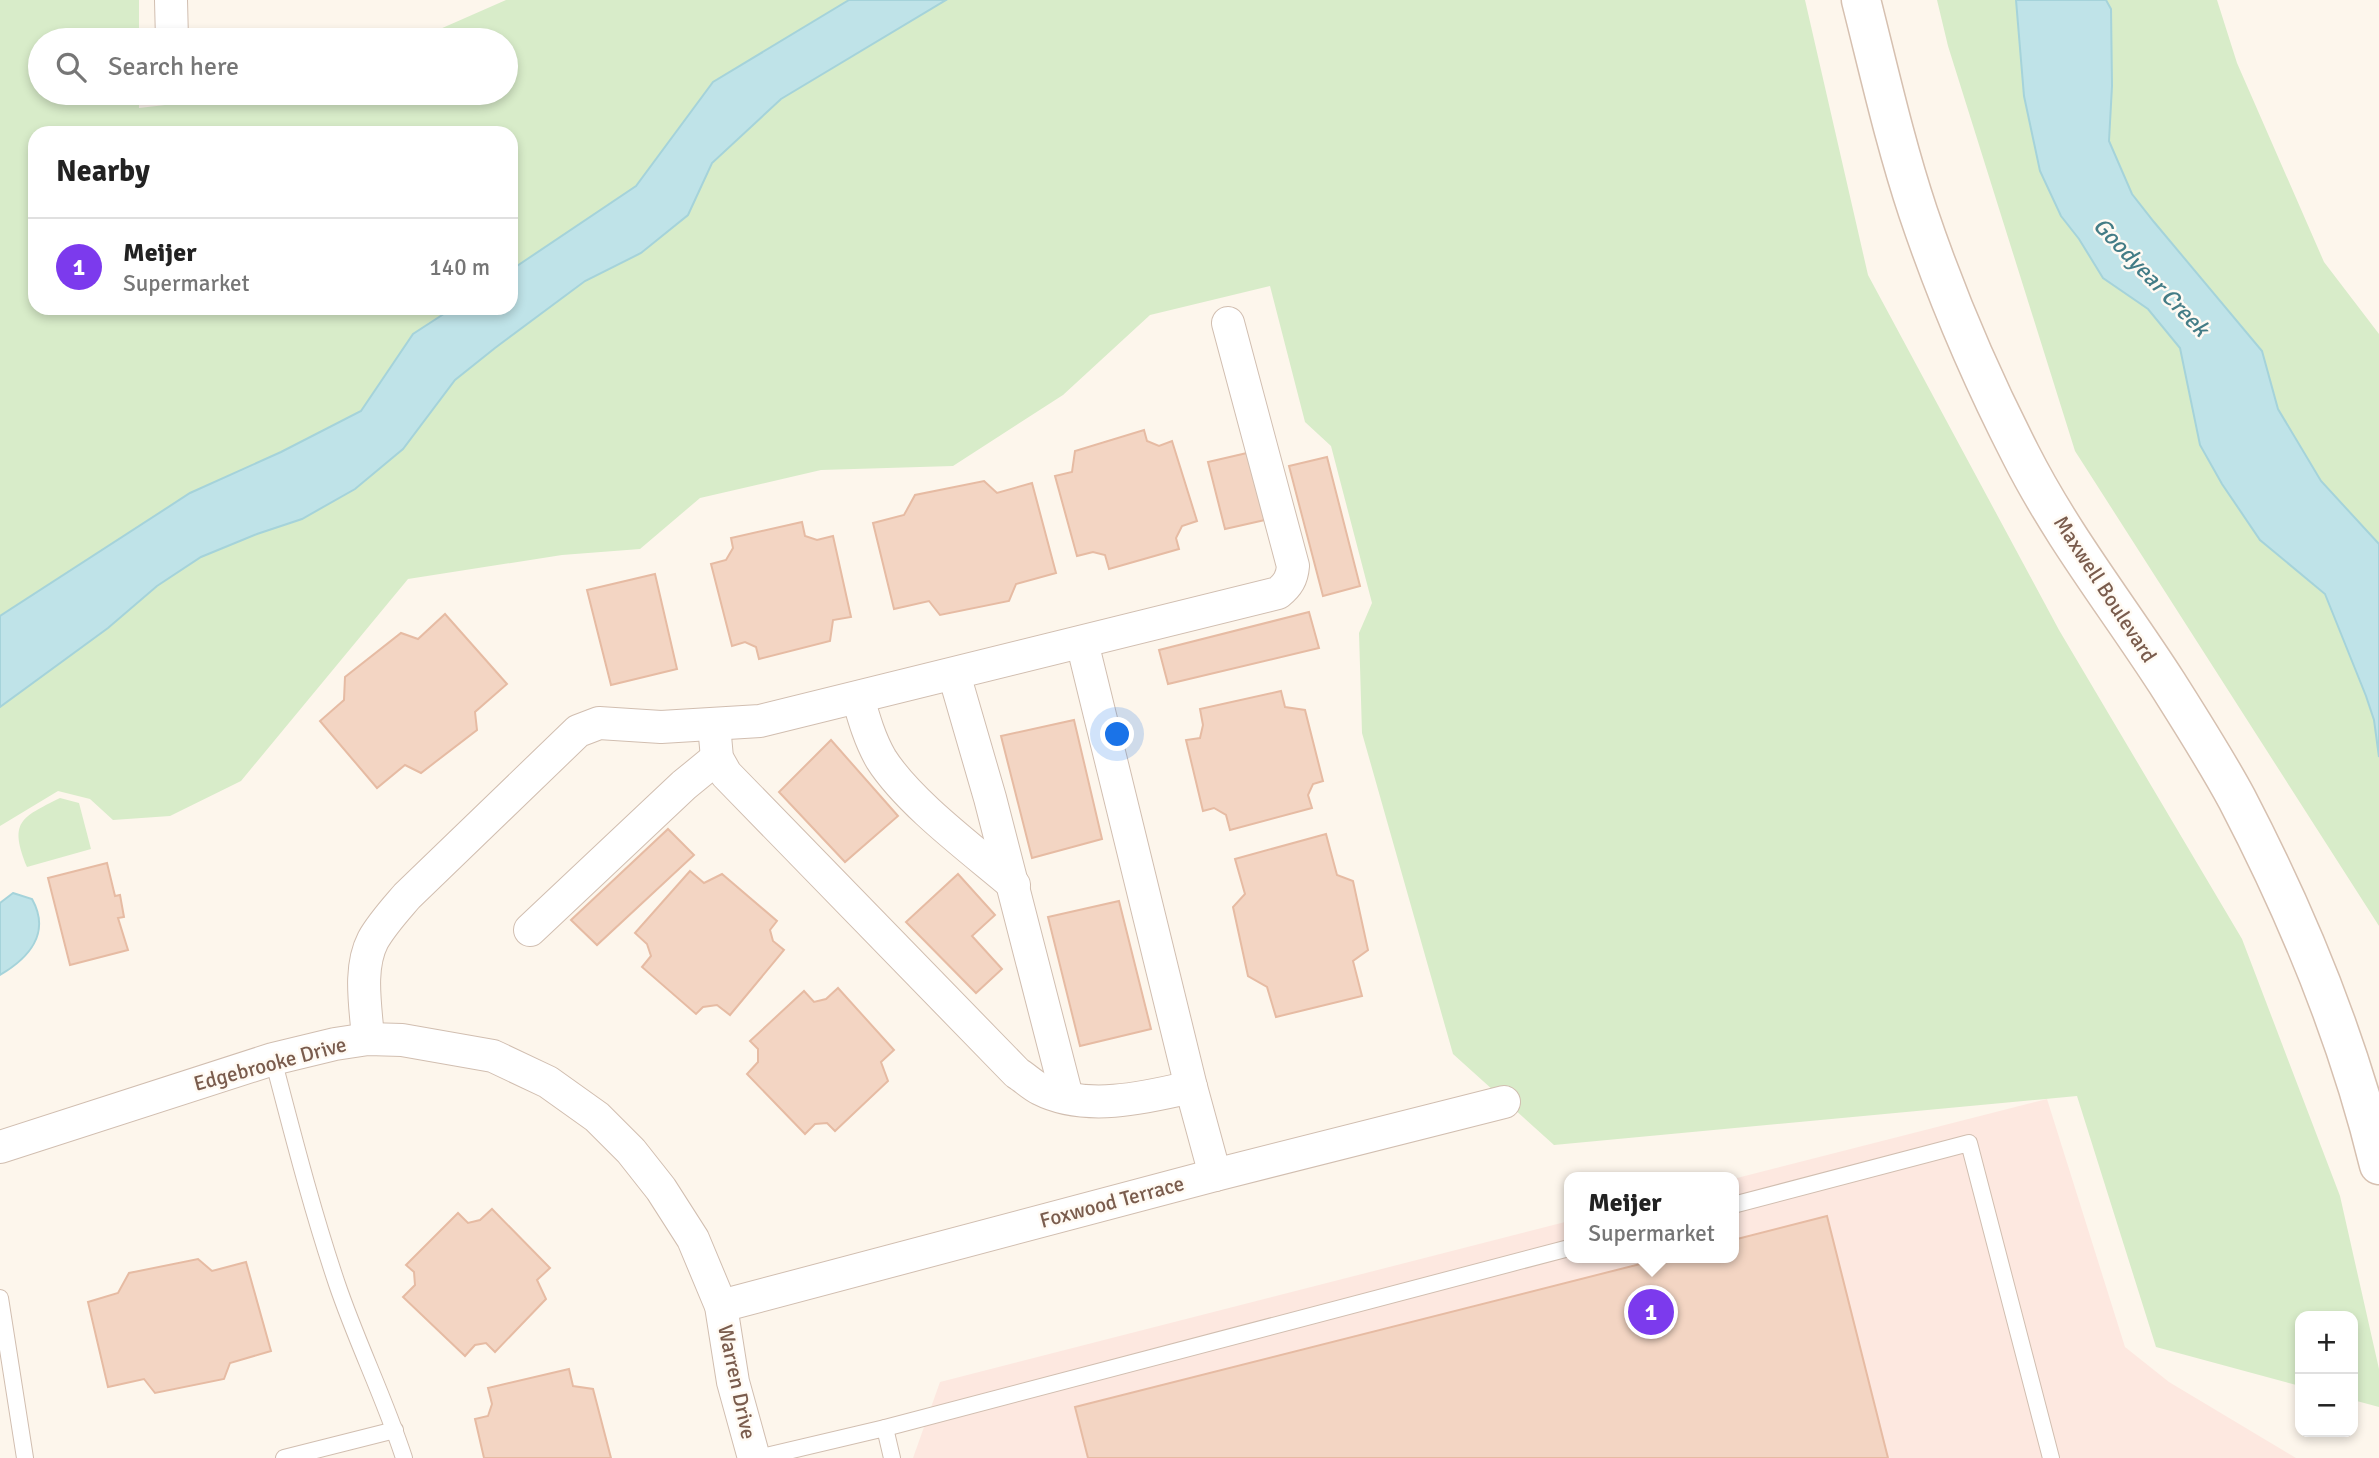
<!DOCTYPE html>
<meta charset="utf-8">
<style>
body{margin:0;font-family:Signika,sans-serif;background:#f2f2f2;color:#222}
.controls{position:absolute;right:21px;bottom:21px;display:grid;overflow:hidden;border-radius:14px;box-shadow:0 4px 10px #0003}
.controls button{width:63px;height:63px;display:grid;place-items:center;padding:0;border:0;border-bottom:2px solid #e0e0e0;background:#fff;color:#222;font:35px sans-serif}
.you{position:absolute;left:1118px;top:735px;width:24px;height:24px;margin:-18px;border:5px solid #fff;border-radius:50%;background:#1a73e8;box-shadow:0 0 0 10px #1a73e833}
.badge{display:grid;place-items:center;width:46px;height:46px;border-radius:50%;background:#7c3aed;color:#fff;font-size:23px;font-weight:700}
.pin{position:absolute;translate:-50% -50%;border:4px solid #fff;box-shadow:0 2px 7px #0006}
.popup{position:absolute;left:1564px;top:1172px;width:175px;height:91px;box-sizing:border-box;display:grid;place-content:center;border-radius:14px;background:#fff;filter:drop-shadow(0 2px 5px #0005);font-size:23px;white-space:nowrap;color:#767676}
.popup b{font-size:26px;color:#222}
.popup::after{content:'';position:absolute;left:50%;top:100%;margin-left:-14px;border:14px solid transparent;border-top-color:#fff}
.list{margin:0;padding:0;list-style:none}
h2{display:flex;justify-content:space-between;align-items:center;height:91px;margin:0;padding:0 28px;font-size:30px}
h2 small{font-size:23px;font-weight:400;color:#767676}
.list li{display:grid;grid-template-columns:46px 1fr auto;gap:21px;align-items:center;box-sizing:border-box;height:98px;padding:0 28px;border-top:2px solid #e0e0e0}
.list b{display:block;font-size:26px;white-space:nowrap}
.list p{margin:0;font-size:23px;white-space:nowrap;color:#767676}
.list em{font-size:23px;font-style:normal;color:#767676}
.icon{flex:none;width:38px;height:38px;fill:none;stroke:currentColor;stroke-width:2;stroke-linecap:round;stroke-linejoin:round}
.map{position:relative;flex:none;width:2379px;height:1458px;overflow:hidden}
.search{position:absolute;background:#fff;box-shadow:0 4px 10px #0003;left:28px;top:28px;width:490px;height:77px;display:flex;align-items:center;gap:18px;box-sizing:border-box;padding:0 24px;border-radius:38px;color:#767676;font-size:26px}
.panel{position:absolute;background:#fff;box-shadow:0 4px 10px #0003;left:28px;top:126px;width:490px;height:189px;border-radius:21px}
.map>svg:first-child{display:block}
.commercial{fill:#fde8e0}
.green{fill:#d8ecc9;fill-rule:evenodd}
.water{fill:#bfe3e8;stroke:#a5d3da;stroke-width:2}
.building{fill:#f3d5c3;stroke:#e6bba3;stroke-width:2}
.lines{fill:none;stroke-linecap:round;stroke-linejoin:round}
.lane-casing{stroke:#d1beb0;stroke-width:18}
.street-casing{stroke:#d1beb0;stroke-width:34}
.secondary-casing{stroke:#d6c0b0;stroke-width:41}
.lane{stroke:#fff;stroke-width:16}
.street{stroke:#fff;stroke-width:32}
.secondary{stroke:#fff;stroke-width:38}
.labels{text-anchor:middle;dominant-baseline:central;stroke-width:5;stroke-linejoin:round;paint-order:stroke}
.street-label{font-size:21px;fill:#7a5c4d;stroke:#fffaf3}
.water-label{font-size:23px;font-style:italic;fill:#437c86;stroke:#fffaf3}
</style>
<div class="map">
<svg width="2379" height="1458" viewBox="0 0 2379 1458">
<rect width="100%" height="100%" fill="#fdf6ec"/>
<path class="commercial" d="M2047,1099L2125,1347L2169,1382L2296,1458H913L940,1382L1569,1221V1258H1733V1179Z"/>
<g class="green">
<path d="M0,0H139V40H40V93H139V108L270,93H506V40H415L506,0H1805L1868,275L2059,630L2242,939L2340,1196L2379,1369V1407L2353,1400V1316H2300V1386L2156,1347L2077,1096L1554,1145L1453,1054L1362,733L1359,633L1372,603L1331,446L1305,422L1270,286L1150,315L1063,395L953,466L821,470L700,498L640,549L562,555L408,579L241,781L170,816L113,820L90,799L58,791L0,826ZM35,133H511V308H35Z"/>
<path d="M1937,0H2217L2237,63L2324,262L2379,334V926L2075,451L1948,46Z"/>
<path d="M60,798L79,803L91,849L27,867C9,822 20,818 60,798Z"/>
</g>
<g class="water">
<path d="M849,0H946L781,99L712,163L688,215L641,253L585,281L495,348L455,380L403,449L355,489L302,519L257,534L201,557L157,586L108,628L0,707V616L190,493L281,452L361,411L413,334L453,308H511V270L636,186L713,82Z"/>
<path d="M2016,0H2106L2111,9L2112,86L2109,141L2132,194L2154,222L2262,351L2278,409L2321,481L2379,544V757L2374,720L2366,696L2325,594L2260,540L2222,484L2200,445L2180,348L2148,309L2103,278L2079,239L2061,216L2040,171L2024,96Z"/>
<path d="M13,893L32,899C51,933 29,958 0,975V903Z"/>
</g>
<g class="building">
<path d="M1144,430L1147,441L1159,446L1172,441L1197,521L1182,526L1176,538L1179,549L1109,569L1105,555L1093,552L1077,556L1055,476L1072,472L1075,451Z"/>
<path d="M1247,453L1265,520L1225,529L1208,462Z"/>
<path d="M1327,457L1360,586L1323,596L1289,466Z"/>
<path d="M984,481L997,493L1032,483L1056,573L1016,584L1009,601L940,615L929,601L894,609L873,523L904,515L915,495Z"/>
<path d="M802,522L805,536L817,540L833,536L851,617L833,620L830,641L759,659L756,647L745,642L732,646L711,564L726,560L733,548L731,538Z"/>
<path d="M655,574L677,669L611,685L587,590Z"/>
<path d="M1309,612L1319,648L1168,684L1159,650Z"/>
<path d="M445,614L507,684L475,712L477,730L421,773L405,765L377,788L320,721L344,700L345,677L401,633L418,639Z"/>
<path d="M1281,691L1285,707L1305,710L1323,781L1313,784L1308,795L1312,808L1230,830L1226,815L1214,808L1203,811L1186,740L1200,738L1203,725L1200,709Z"/>
<path d="M1074,720L1102,839L1032,858L1001,736Z"/>
<path d="M831,740L898,816L845,862L779,792Z"/>
<path d="M668,829L694,855L597,945L571,920Z"/>
<path d="M1326,834L1337,875L1353,881L1368,950L1353,961L1362,996L1276,1017L1267,987L1248,976L1233,907L1245,894L1235,859Z"/>
<path d="M107,863L115,896L120,895L124,917L118,918L128,950L70,965L48,878Z"/>
<path d="M690,871L704,883L722,874L777,921L770,930L773,941L784,950L730,1015L717,1005L703,1007L696,1014L642,967L651,956L647,944L635,933Z"/>
<path d="M958,874L995,915L972,936L1002,969L976,993L906,922Z"/>
<path d="M1119,901L1151,1029L1080,1046L1048,917Z"/>
<path d="M838,988L894,1050L881,1062L888,1081L835,1131L827,1123L815,1124L805,1134L747,1074L758,1062V1049L750,1041L804,991L814,1002L826,999Z"/>
<path d="M492,1209L550,1268L537,1280L546,1299L495,1352L486,1343L475,1345L465,1356L403,1297L415,1285L414,1272L406,1265L458,1213L468,1223L480,1220Z"/>
<path d="M1827,1216L1888,1458H1088L1075,1407L1664,1258H1733V1240Z"/>
<path d="M198,1259L212,1271L246,1262L271,1351L230,1363L224,1379L155,1393L144,1379L108,1387L88,1302L118,1293L129,1273Z"/>
<path d="M569,1369L573,1386L593,1389L611,1458H484L475,1419L488,1416L492,1404L488,1388Z"/>
</g>
<g class="lines">
<g class="lane-casing">
<g id="lane">
<path d="M273,1059C293,1135 312,1210 337,1284C357,1343 385,1399 404,1458"/>
<path d="M1733,1205L1969,1143L2051,1458"/>
<path d="M0,1298L25,1458"/>
<path d="M885,1428L1569,1248"/>
<path d="M284,1458L395,1430"/>
<path d="M758,1458L885,1428L892,1458"/>
</g>
</g>
<g class="street-casing">
<g id="street">
<path d="M171,0L172,40"/>
<path d="M1082,642L1191,1087L1215,1175"/>
<path d="M954,674L990,798L1067,1097"/>
<path d="M858,698C864,719 870,740 881,759C909,803 973,850 1014,885"/>
<path d="M714,725L717,758L726,774L1017,1073C1025,1078 1032,1085 1040,1089C1085,1112 1144,1098 1191,1087"/>
<path d="M530,930L684,785L717,758"/>
<path d="M368,1039C366,1008 358,969 373,940C382,924 395,910 407,896L578,731L599,723L661,727L760,721L1278,593C1288,585 1292,578 1293,566L1228,323"/>
<path d="M0,1147L273,1059L335,1044L368,1039L402,1040L493,1056L548,1082L597,1117L631,1151L661,1189L693,1239L721,1306L733,1382L754,1458"/>
<path d="M721,1306L1215,1175L1504,1102"/>
</g>
</g>
<g class="secondary-casing">
<path id="secondary" d="M1861,0C1879,71 1895,143 1918,212C1946,295 1981,377 2021,455C2062,536 2118,607 2167,683C2191,721 2216,760 2237,799C2298,916 2348,1037 2379,1165"/>
</g>
<use href="#lane" class="lane"/>
<use href="#street" class="street"/>
<use href="#secondary" class="secondary"/>
</g>
<g class="labels">
<g class="street-label">
<text transform="translate(2105 589) rotate(57)">Maxwell Boulevard</text>
<text transform="translate(270 1064) rotate(-15)">Edgebrooke Drive</text>
<text transform="translate(1112 1202) rotate(-15)">Foxwood Terrace</text>
<text transform="translate(737 1382) rotate(78)">Warren Drive</text>
</g>
<g class="water-label">
<text transform="translate(2151 277) rotate(46)">Goodyear Creek</text>
</g>
</g>
</svg>
<div class="controls">
<button>+</button>
<button>−</button>
</div>
<div class="you"></div>
<div class="pin badge" style="left:1651px;top:1312px">1</div>
<div class="popup"><b>Meijer</b>Supermarket</div>
<div class="search"><svg class="icon" aria-label="search" viewBox="0 0 24 24"><circle cx="10" cy="10" r="6"/><path d="M15 15l6 6"/></svg>Search here</div>
<section class="panel">
<h2>Nearby<small></small></h2>
<ul class="list">
<li><span class="badge">1</span><div><b>Meijer</b><p>Supermarket</p></div><em>140 m</em></li>
</ul>
</section>
</div>
